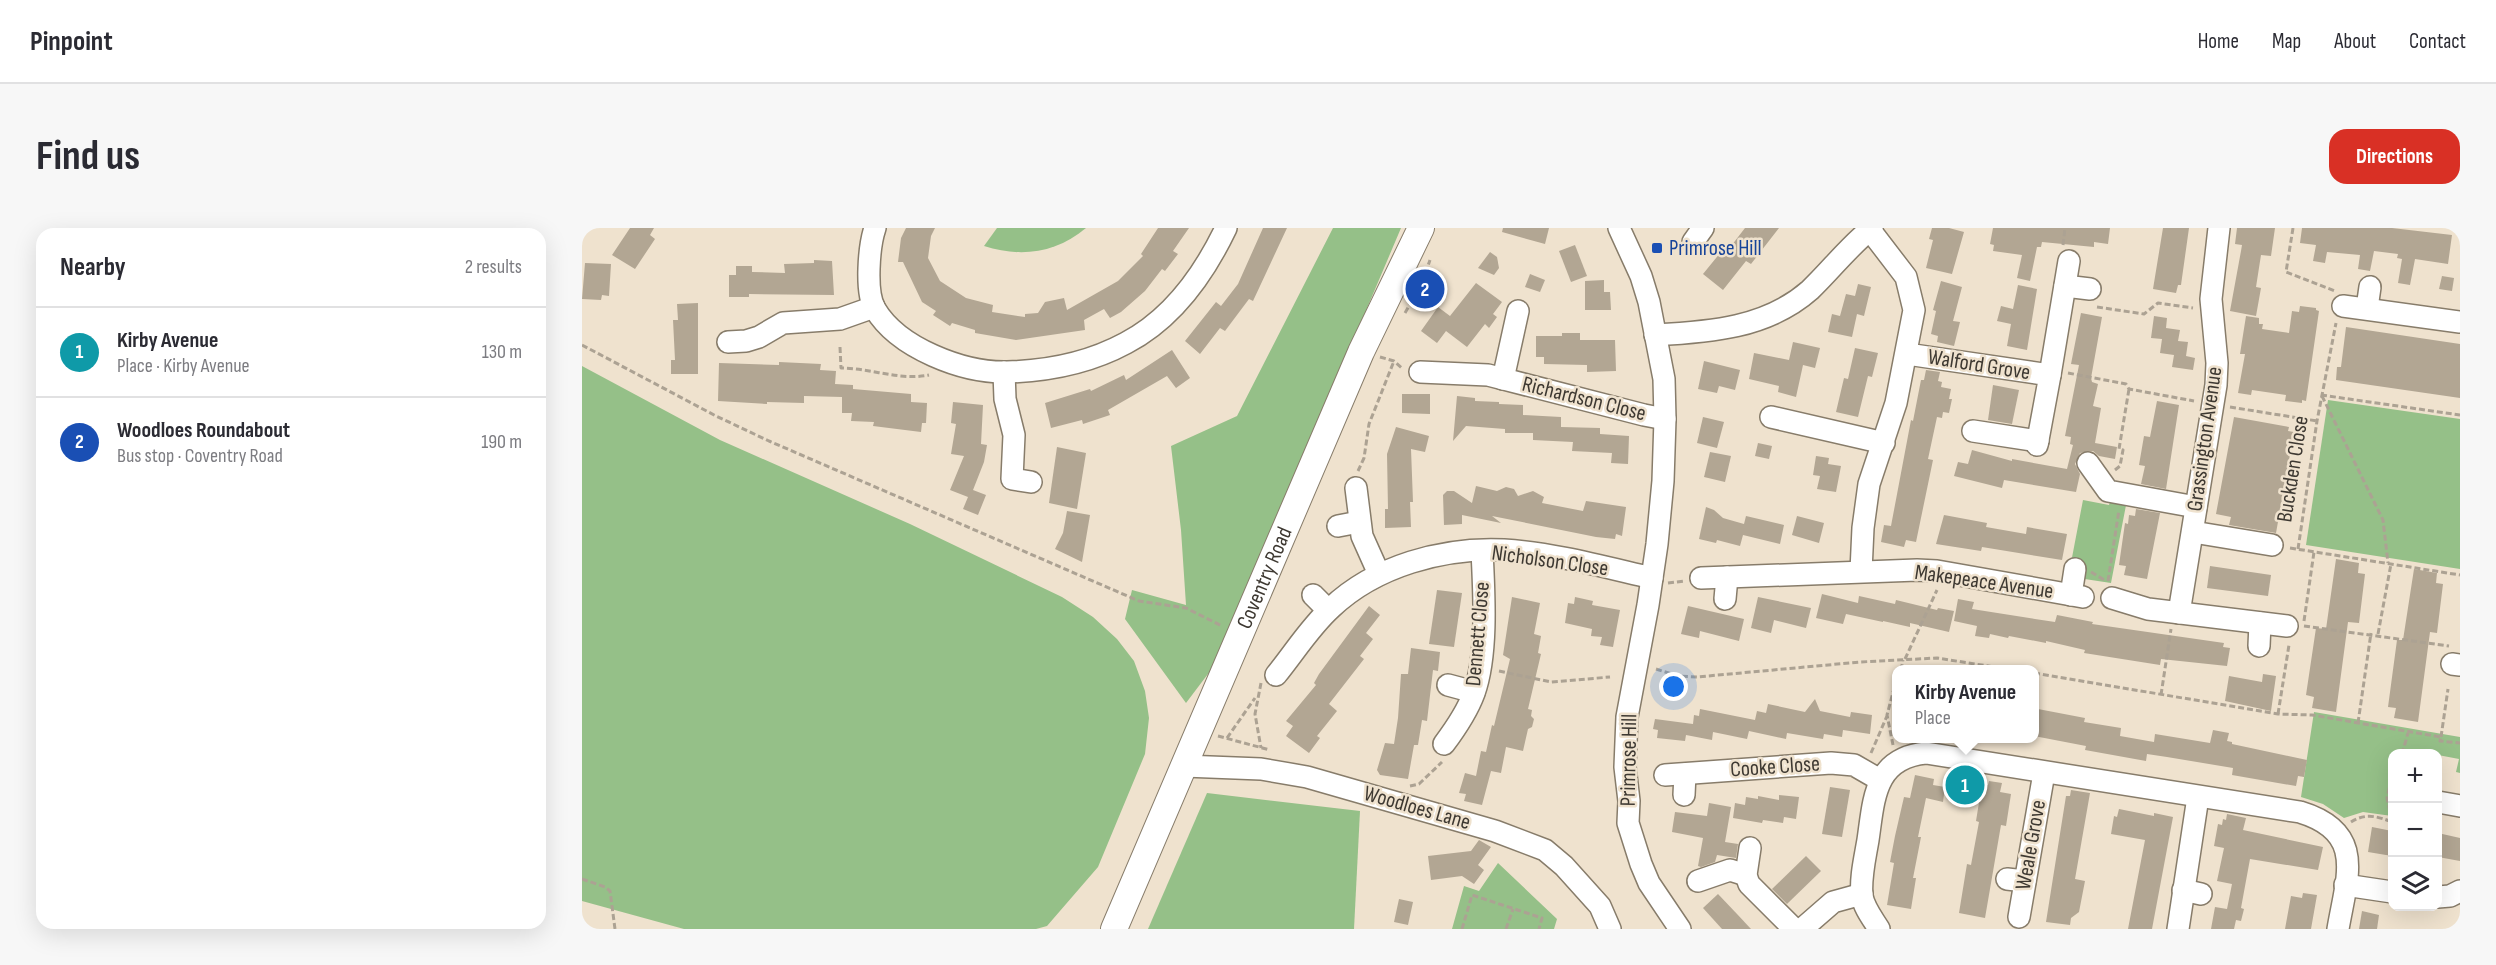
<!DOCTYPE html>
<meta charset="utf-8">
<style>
body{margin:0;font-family:"Sofia Sans Condensed",sans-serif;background:#f7f7f7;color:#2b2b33}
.controls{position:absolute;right:18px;bottom:18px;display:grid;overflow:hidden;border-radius:12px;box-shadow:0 6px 24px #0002}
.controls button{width:54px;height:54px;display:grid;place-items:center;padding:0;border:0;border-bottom:2px solid #e1e1e2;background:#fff;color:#2b2b33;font:30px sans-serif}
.you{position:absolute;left:1092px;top:459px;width:21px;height:21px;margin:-15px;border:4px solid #fff;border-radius:50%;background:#1a73e8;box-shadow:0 0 0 9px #1a73e833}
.badge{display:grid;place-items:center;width:39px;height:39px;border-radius:50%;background:#d93025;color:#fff;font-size:20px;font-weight:700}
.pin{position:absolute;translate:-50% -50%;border:3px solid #fff;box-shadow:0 2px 6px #0006}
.popup{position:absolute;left:1310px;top:437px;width:147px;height:78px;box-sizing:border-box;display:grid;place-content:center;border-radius:12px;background:#fff;filter:drop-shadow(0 2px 4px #0005);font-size:20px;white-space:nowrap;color:#7c7c81}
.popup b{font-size:22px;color:#2b2b33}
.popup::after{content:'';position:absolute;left:50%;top:100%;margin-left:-12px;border:12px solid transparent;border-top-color:#fff}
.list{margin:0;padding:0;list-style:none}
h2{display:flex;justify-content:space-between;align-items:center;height:78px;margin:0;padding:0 24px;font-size:26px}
h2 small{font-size:20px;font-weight:400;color:#7c7c81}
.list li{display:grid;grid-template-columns:39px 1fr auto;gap:18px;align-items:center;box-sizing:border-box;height:90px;padding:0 24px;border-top:2px solid #e1e1e2}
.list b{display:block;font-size:22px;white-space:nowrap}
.list p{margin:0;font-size:20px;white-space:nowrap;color:#7c7c81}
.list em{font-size:20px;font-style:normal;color:#7c7c81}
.icon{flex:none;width:33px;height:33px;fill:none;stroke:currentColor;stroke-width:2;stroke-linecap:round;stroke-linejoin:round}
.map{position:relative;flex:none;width:1878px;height:701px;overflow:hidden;border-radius:18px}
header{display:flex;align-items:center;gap:36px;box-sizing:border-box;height:84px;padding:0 30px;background:#fff;border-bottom:2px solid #e1e1e2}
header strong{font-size:28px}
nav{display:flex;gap:33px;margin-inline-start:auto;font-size:21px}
.intro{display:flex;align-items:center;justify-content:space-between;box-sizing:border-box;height:144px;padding:0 36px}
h1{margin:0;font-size:42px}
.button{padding:15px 27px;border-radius:18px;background:#d93025;color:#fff;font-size:21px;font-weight:700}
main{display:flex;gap:36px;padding:0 36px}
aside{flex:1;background:#fff;border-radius:18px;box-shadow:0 6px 24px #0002}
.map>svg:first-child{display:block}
.green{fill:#95c088}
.building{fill:#b2a693}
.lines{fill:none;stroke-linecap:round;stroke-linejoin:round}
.minor-casing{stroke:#877c6a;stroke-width:24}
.major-casing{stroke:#877c6a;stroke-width:28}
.path{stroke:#aca293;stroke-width:3;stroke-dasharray:6 3;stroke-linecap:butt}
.minor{stroke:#fff;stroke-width:21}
.major{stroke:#fff;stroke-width:26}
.transit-dot{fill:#1a4fb4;stroke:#efe2ce;stroke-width:2}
.labels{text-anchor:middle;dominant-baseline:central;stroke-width:5;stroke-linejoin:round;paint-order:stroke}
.transit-label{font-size:22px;fill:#164399;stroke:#efe2ce;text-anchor:start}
.street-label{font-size:22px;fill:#3e3932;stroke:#efe2ce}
</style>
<header>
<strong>Pinpoint</strong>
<nav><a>Home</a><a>Map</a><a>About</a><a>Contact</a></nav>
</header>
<div class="intro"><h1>Find us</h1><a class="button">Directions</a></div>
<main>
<aside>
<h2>Nearby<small>2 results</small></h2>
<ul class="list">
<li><span class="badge" style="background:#0f9aa8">1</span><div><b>Kirby Avenue</b><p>Place · Kirby Avenue</p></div><em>130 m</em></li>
<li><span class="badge" style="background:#1a4fb4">2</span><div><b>Woodloes Roundabout</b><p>Bus stop · Coventry Road</p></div><em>190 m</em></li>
</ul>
</aside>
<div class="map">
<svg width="1878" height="701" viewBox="0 0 1878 701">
<rect width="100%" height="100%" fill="#efe2ce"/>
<g class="green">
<path d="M415,0H504C474,25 439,30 402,18Z"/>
<path d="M751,0H819L635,434L604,475L543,391L550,362L604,377L599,302L589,218L655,188Z"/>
<path d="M0,138L138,212L328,296L480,369L511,389L535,411L552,433L563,463L567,490L563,526L516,639L465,698L454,701H102L0,673Z"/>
<path d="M1746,172L1878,191V341L1724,317Z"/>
<path d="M1530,268L1545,272L1529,355L1496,350L1488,340L1501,272L1527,277Z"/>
<path d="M1732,484L1878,509V545L1874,544L1877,531L1856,527V526H1810V588L1781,584L1762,590L1741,576L1719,569Z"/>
<path d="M625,565L778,583L772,701H566Z"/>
<path d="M916,635L975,691L972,701H870L882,658L897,663Z"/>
</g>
<g class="building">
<path d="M48,0H72L68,7L73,11L53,41L30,27Z"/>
<path d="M324,0H353L349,8L346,30L358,53L384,70L411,77L410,84L443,89V86L456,85L463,74L482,70L485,82L536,53L561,28L559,26L576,0H607L591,23L596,26L583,43L580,41L563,63L539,84L528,90L522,81L502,92L503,102L434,112L393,105V102L370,95L368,98L351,87L354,83L340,74L321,34H316L319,10Z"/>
<path d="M681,0H705L671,73L667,71L643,103L638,100L618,126L603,113L634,74L639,78L656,56Z"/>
<path d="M921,0H967L963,16L920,4Z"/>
<path d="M1163,0H1197L1169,36L1164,33L1141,62L1121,46L1143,19L1146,22Z"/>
<path d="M1350,0H1367L1382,4L1370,46L1344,40L1351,12L1347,11Z"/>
<path d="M1411,0H1528L1526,16L1512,14V19L1460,14L1459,19H1455L1448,53L1435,50L1440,27L1411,23L1412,17L1408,16Z"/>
<path d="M1581,0H1607L1599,57H1596L1594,65L1571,61Z"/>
<path d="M1655,0H1693L1689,28L1679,27L1674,59L1679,60L1674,88L1648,83L1659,23L1660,17L1653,16Z"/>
<path d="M1720,0H1810L1870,7L1866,36L1833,31L1828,57L1816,55L1820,31L1815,30L1816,26L1792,23L1788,43L1776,41L1778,27L1745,24L1743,35L1731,33L1734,17L1718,15Z"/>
<path d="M993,17L1005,48L989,54L977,23Z"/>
<path d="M908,24L915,29L917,40L912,47L896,40Z"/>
<path d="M232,32L250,33L252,67L167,66V69H147V47H154V38H170V44L203,45L202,36L232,35Z"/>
<path d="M3,35L29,36L27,68L20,67L19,72L0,71Z"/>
<path d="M948,46L963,52L958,64L943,59Z"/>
<path d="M1860,48L1872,50L1870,63L1857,61Z"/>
<path d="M1022,52V64H1028L1029,82H1003V53Z"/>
<path d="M1359,53L1380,59L1371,93L1378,94L1372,118L1355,114L1356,108L1349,106L1354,83L1351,82Z"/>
<path d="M894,55L920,74L911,86L915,89L907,100L903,96L885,119L864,103L855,115L839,103L856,79L868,88Z"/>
<path d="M1276,56L1289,59L1282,88L1275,86L1270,109L1246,104L1250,86L1258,88L1264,66L1273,68Z"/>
<path d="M1436,57L1455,61L1445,122L1425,118L1429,96L1415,93L1419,78L1431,81Z"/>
<path d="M116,75V146H89V132H93L91,92H96L95,76Z"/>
<path d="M1718,78L1734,80V82L1737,83L1724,173L1720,172V175L1703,173L1704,167L1670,162L1669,167L1656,165L1663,126H1658L1664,88L1677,90V96H1681L1680,101L1707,105L1710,83L1717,84Z"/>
<path d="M1499,85L1520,89L1509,150L1510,154L1516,156L1511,178L1519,180L1513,215L1535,219L1533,231L1517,228L1511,223L1498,225L1493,236L1498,246L1494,264L1422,252L1420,260L1372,248L1376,234L1386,236L1390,222L1430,233V231L1485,241L1491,217L1488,216L1489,209L1483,208L1497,137L1489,136Z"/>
<path d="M1572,88L1585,90L1584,100L1598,102L1596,113L1606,114L1604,128L1613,130L1611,142L1590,139L1592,127L1578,125L1580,111L1569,110Z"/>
<path d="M1764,99L1878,116V170L1754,152L1755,139H1759Z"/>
<path d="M980,105H998V112H1033L1034,143L1005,144V137L962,136V129H954V108H980Z"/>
<path d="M1211,114L1238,120L1233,140L1221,137L1214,169L1196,164L1197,158L1167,151L1172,125L1207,132Z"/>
<path d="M1273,120L1296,125L1290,149L1286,148L1276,189L1254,184L1262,150L1266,151Z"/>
<path d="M590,122L608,150L594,160L585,148L526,182L528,187L501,196L500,192L469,200L463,175L508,161L509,163L542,147L544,152Z"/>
<path d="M1122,133L1158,142L1153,162L1137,158L1135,165L1116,161Z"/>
<path d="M197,134L239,136L238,142L254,143L253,156L271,157V161L329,166V174L345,175L344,195H340L339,204L291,198L292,194L269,193L270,185H260V169L222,168V175L185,174V176L136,173L137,135L197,137Z"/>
<path d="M1344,142L1358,144L1356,153L1360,154L1359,159L1369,161L1367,171H1370L1367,185L1361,184L1360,190L1355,189L1346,231L1351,232L1334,314L1324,312L1322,319L1299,314L1302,297L1309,298L1329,192L1331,193L1339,152H1342Z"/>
<path d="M1411,157L1437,162L1430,196L1406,192Z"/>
<path d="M820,166H848V186L820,185Z"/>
<path d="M875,168L893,170V173L917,174V176L941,177V187L979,189V199L1018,200V206L1047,208L1046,236L1029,235L1030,225L990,223L991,214L951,212V205H923V201L884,198L871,213Z"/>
<path d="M1575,173L1597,177L1584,261L1559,256L1563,238L1557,237L1562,208L1568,209Z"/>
<path d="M371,174L401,177L399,216L405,217L402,234L391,262L404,267L396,287L381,281L386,269L368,262L382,228L369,226L374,196L369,195Z"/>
<path d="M1121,189L1142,194L1135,220L1115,215Z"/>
<path d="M1652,189L1707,199L1706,203L1712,204L1694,305L1647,297L1649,289L1634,286Z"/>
<path d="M814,199L847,208L843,224L829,221L831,274H828L829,299L803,300V281H806L805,226Z"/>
<path d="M1176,215L1190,218L1187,231L1173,228Z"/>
<path d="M475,219L504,225L495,281L467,275Z"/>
<path d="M1128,224L1149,228L1143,254L1122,249Z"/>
<path d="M1234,228L1247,230L1246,236L1259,238L1254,264L1235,261L1238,248L1231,247Z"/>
<path d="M894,258L915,263L924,259L932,261L936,268L951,263L962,269L960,275L1001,283L1004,273L1044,279L1040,308L1034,306L1033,311L1014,309L910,288L919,295L880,287V296L862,297L861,267L865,263H872L890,275Z"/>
<path d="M1124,279L1132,282L1141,290L1162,296L1164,288L1202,297L1198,316L1161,307L1158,318L1135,312L1134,315L1117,311Z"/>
<path d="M1554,281L1578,285L1565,351L1542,347L1544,338L1537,337L1543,295L1546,296L1547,287L1553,288Z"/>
<path d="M485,283L508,287L500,334L473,321L481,305Z"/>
<path d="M1362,287L1405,295L1404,299L1444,306L1445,299L1485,306L1480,332L1400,319L1399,323L1354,316Z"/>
<path d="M1215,288L1242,295L1237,315L1210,307Z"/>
<path d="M1754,331L1777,335L1776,345L1783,346L1777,395L1766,394L1754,484L1730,480L1732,469L1724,467L1734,400L1744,401Z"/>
<path d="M1628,338L1689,347L1686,368L1625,360Z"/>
<path d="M1832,341L1855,345L1854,355L1861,356L1855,405L1848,404L1836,494L1812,490L1814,480L1806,479L1815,412H1821Z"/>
<path d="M855,362L880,365L872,419L847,416Z"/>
<path d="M1240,366L1276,375L1277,368L1313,376L1314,372L1355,382L1356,380L1372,383L1367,404L1328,395V399L1301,393V394L1264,386L1261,396L1234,390Z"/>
<path d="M930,369L958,375L952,406L959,408L956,425L959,426L946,481L950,482L949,488L952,491L950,499L946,501L941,523L924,519L919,545L909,543L900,577L882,573L884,566L877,565L883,545L894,548L899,523L904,524L910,497L912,498L928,431L921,427Z"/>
<path d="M993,369L1011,373L1010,377L1038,382L1031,419L1018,417L1020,409L1009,408L1010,401L983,395L986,375L992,376Z"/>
<path d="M1176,369L1229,380L1224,400L1192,392L1189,405L1169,400Z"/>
<path d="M1376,371L1392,374L1390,381L1453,391L1473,394L1475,387L1511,394L1510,396L1642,415L1641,419L1648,420L1645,438L1579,431L1578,437L1502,425L1503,422L1464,413V415L1427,408L1426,410L1408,406L1407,410L1393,408L1395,398L1372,393Z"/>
<path d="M787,378L798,387L784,405L791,411L778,428L782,431L747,476L755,483L735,508L738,510L727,525L704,508L711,498L704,493L734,457L732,455L737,446Z"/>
<path d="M1106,378L1162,391L1157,413L1118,403L1117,410L1099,406Z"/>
<path d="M829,420L858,424L856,443L851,442L845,493L840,492L836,517H832L826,551L798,547L795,542L803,515L812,516L816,490L819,446H826Z"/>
<path d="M1681,446L1694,448L1689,483L1643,473L1647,448L1680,454Z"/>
<path d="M1233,471L1238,483L1268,489L1269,484L1290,487L1288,506L1261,502L1260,509L1242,506L1241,511L1205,505L1204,511L1167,503L1165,511L1131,504L1130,512L1104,507L1103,513L1075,510L1076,502L1071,501L1073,491L1111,496L1112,487L1117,488L1118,481L1173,492L1175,483L1184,485L1186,476L1223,484Z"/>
<path d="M1456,481L1503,490L1502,494L1539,500L1538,508L1572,514L1573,506L1628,515L1631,502L1647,505L1645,513L1650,514V516L1725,532L1722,549L1716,548L1714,558L1650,547L1651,540L1585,529L1565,526L1564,533L1503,522L1504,518L1452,508V488L1455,489Z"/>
<path d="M1333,547L1352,551L1351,557L1363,559L1361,574L1344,570L1336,609H1339L1331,650H1334L1329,681L1305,677L1312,635L1308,634L1313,608L1322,569L1328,570Z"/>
<path d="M1407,553L1420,555L1418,564L1429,566L1424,598L1419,597L1403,690L1377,685L1385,636L1389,637L1397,594L1394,593L1400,556L1406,557Z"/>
<path d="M1248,559L1268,562L1260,609L1240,606Z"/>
<path d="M1489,562L1508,565L1493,651L1503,653L1497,684L1489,690L1488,697L1464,694L1484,568H1488Z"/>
<path d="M1197,567L1217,569L1214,591L1202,589L1201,595L1181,592L1180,595L1151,590L1153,575L1163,577L1164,569L1176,571V568L1197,572Z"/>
<path d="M1127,575L1149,579L1143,614L1156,616L1154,630L1135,627L1133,634L1119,639L1116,638L1121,610L1090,604L1091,597L1093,584L1125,588Z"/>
<path d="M1537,581L1572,588V585L1591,589L1570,701H1546L1563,612L1529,606L1532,588L1535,589Z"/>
<path d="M1645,586L1664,590L1661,602L1741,619L1736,642L1668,631L1659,680L1662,681L1659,693L1654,692L1652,701H1629L1633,679L1645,681L1650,656L1635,653L1642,620L1632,618L1636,596L1640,597L1641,591L1644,592Z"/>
<path d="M1790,599L1810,603V628L1786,624Z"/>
<path d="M1856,605L1878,610V633L1856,629Z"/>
<path d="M897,612L909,619L896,637L902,642L892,656L880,648L849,652L846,628L889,623Z"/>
<path d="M1224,628L1239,643L1205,676L1190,661Z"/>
<path d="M1721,665L1735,667L1729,701H1703L1709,668L1720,670Z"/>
<path d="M1136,666L1155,686L1169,701H1140L1121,680Z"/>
<path d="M817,671L831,674L826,697L812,694Z"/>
<path d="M1780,683L1797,687L1795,701H1777Z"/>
</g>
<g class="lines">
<g class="minor-casing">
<g id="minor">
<path d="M293,0C287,18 283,64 293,81C316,120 381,145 425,144C466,143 507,135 544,115C590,91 622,46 644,0"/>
<path d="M1037,0L1059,48L1067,74L1082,151L1083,191L1081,253L1075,316L1066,377L1045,489L1043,539L1047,573L1046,595L1059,636L1067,655L1098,701"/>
<path d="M1111,14L1121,0"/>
<path d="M1483,58L1508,61"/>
<path d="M1761,78L1878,94"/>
<path d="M1785,80L1788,59"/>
<path d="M1073,107C1128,104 1185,100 1228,62C1249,42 1267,18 1290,0"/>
<path d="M146,114L164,113L177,109L201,95L258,91L292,79"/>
<path d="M1325,126L1468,147L1455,217"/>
<path d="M422,144L423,171L432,207L430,251L449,254"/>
<path d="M838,144L906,147L1062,187L1083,191"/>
<path d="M1468,147L1487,33"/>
<path d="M921,151L936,83"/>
<path d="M1189,189L1302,215"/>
<path d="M1391,203L1456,213"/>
<path d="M1506,235L1526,263L1614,279"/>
<path d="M774,260L780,308L797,346"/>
<path d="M756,298L777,294"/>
<path d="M1611,304L1690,317"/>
<path d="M1279,343L1281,300L1287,256L1314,175L1332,82L1324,49L1288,2"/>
<path d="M1119,350L1335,342L1355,343L1501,369"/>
<path d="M731,367L746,382"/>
<path d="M1489,367L1493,341"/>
<path d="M1530,370L1566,381L1705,398"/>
<path d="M1143,371L1145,349"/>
<path d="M1597,385L1634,157L1635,135L1629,71L1637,0"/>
<path d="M1677,418L1678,395"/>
<path d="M1870,436L1878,437"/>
<path d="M694,447C712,425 728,399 749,380C793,338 861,319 922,322C971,325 1022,339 1070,350"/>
<path d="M866,457L892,464"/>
<path d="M862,516C874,500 885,484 892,465C906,426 902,364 900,323"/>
<path d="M602,538L679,541L725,549L913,603L963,622L982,638L1018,678L1028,701"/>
<path d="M1083,547L1249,535L1272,537L1298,552"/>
<path d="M1102,567L1103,546"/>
<path d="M1856,574L1878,578"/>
<path d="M1168,620L1164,647L1167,656L1212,701"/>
<path d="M1425,651L1443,653"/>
<path d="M1116,653L1148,642L1164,647"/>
<path d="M1763,657L1810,664"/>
<path d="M1601,662L1619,666"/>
<path d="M1856,669L1868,668L1878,663"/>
<path d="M1437,689L1462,545"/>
<path d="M1220,701L1251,674L1280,666"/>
<path d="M1297,701C1291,691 1282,680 1280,668C1278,650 1283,630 1286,612C1292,571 1292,530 1344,525L1718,584C1784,604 1765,648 1756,701"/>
<path d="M1596,701L1616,569"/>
</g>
</g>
<g class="major-casing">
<g id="major">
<path id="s1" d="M532,701L779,124L839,0"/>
</g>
</g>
<g class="path">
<path d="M1711,0L1704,44L1753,63"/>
<path d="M1481,17L1483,0"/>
<path d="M1515,79L1562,86L1576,75L1611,80"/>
<path d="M823,85L840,55L848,32"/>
<path d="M0,117L134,188L187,213L557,373L604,380L640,398"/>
<path d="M258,119L259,140C288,140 318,153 347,147"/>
<path d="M798,129L812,133L821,141"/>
<path d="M1486,145L1544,156L1547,161L1612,173"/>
<path d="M1739,167L1878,187"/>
<path d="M1740,168L1801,292L1806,335"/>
<path d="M1648,179L1735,193"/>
<path d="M1533,242L1538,238L1541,222L1537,221L1547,161"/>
<path d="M776,243L782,230L787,196L812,133"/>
<path d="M1708,320L1878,347"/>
<path d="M1716,321L1735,193L1754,95"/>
<path d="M1509,344L1524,353"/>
<path d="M1526,353L1537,282"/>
<path d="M1086,355L1103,353"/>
<path d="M1722,393L1732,324"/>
<path d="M1722,398L1867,418"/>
<path d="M1796,406L1809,336"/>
<path d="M1323,431L1355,362"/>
<path d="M1074,441L1096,448L1115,449L1278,434L1355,430L1431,442"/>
<path d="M1319,442L1321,432"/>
<path d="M917,443L969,454L1028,449"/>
<path d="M1452,445L1696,486L1730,487L1859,509L1858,513L1878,515"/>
<path d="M679,455L673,486L679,520"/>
<path d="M1579,467L1589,401"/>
<path d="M1696,486L1707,417"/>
<path d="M1776,495L1789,405"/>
<path d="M636,508L688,522"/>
<path d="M1859,509L1866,461"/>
<path d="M645,510L673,470"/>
<path d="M1311,517L1305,487L1314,453"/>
<path d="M1289,525L1305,488"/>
<path d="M1820,526L1826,505"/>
<path d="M828,558L837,556L860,534"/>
<path d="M1769,594C1783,585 1795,588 1810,594L1805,570L1810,547"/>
<path d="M0,651L23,659L28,663L33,701"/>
<path d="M880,701L890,667L960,690L957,701"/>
<path d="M924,701L931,681"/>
</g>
<use href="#minor" class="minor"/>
<use href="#major" class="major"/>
</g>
<rect class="transit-dot" x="1069" y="14" width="12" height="12" rx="3"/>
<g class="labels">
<g class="transit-label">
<text x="1087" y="20">Primrose Hill</text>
</g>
<g class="street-label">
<text transform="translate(1397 137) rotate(9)">Walford Grove</text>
<text transform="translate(1002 171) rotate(14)">Richardson Close</text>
<text transform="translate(1623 211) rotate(-82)">Grassington Avenue</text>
<text transform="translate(1711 241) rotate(-81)">Buckden Close</text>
<text transform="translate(968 333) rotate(8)">Nicholson Close</text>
<text stroke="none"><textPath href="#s1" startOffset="382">Coventry Road</textPath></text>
<text transform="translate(1402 354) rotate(8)">Makepeace Avenue</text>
<text transform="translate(896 406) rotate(-85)">Dennett Close</text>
<text transform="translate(1047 532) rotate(-89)">Primrose Hill</text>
<text transform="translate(1193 539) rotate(-4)">Cooke Close</text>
<text transform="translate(835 580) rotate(16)">Woodloes Lane</text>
<text transform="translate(1449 617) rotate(-80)">Weale Grove</text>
</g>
</g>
</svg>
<div class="controls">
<button>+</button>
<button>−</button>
<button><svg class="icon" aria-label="layers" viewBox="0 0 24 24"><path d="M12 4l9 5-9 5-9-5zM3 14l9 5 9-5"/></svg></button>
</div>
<div class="you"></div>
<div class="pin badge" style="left:1383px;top:557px;background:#0f9aa8">1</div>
<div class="popup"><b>Kirby Avenue</b>Place</div>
<div class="pin badge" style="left:843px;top:61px;background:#1a4fb4">2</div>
</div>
</main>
